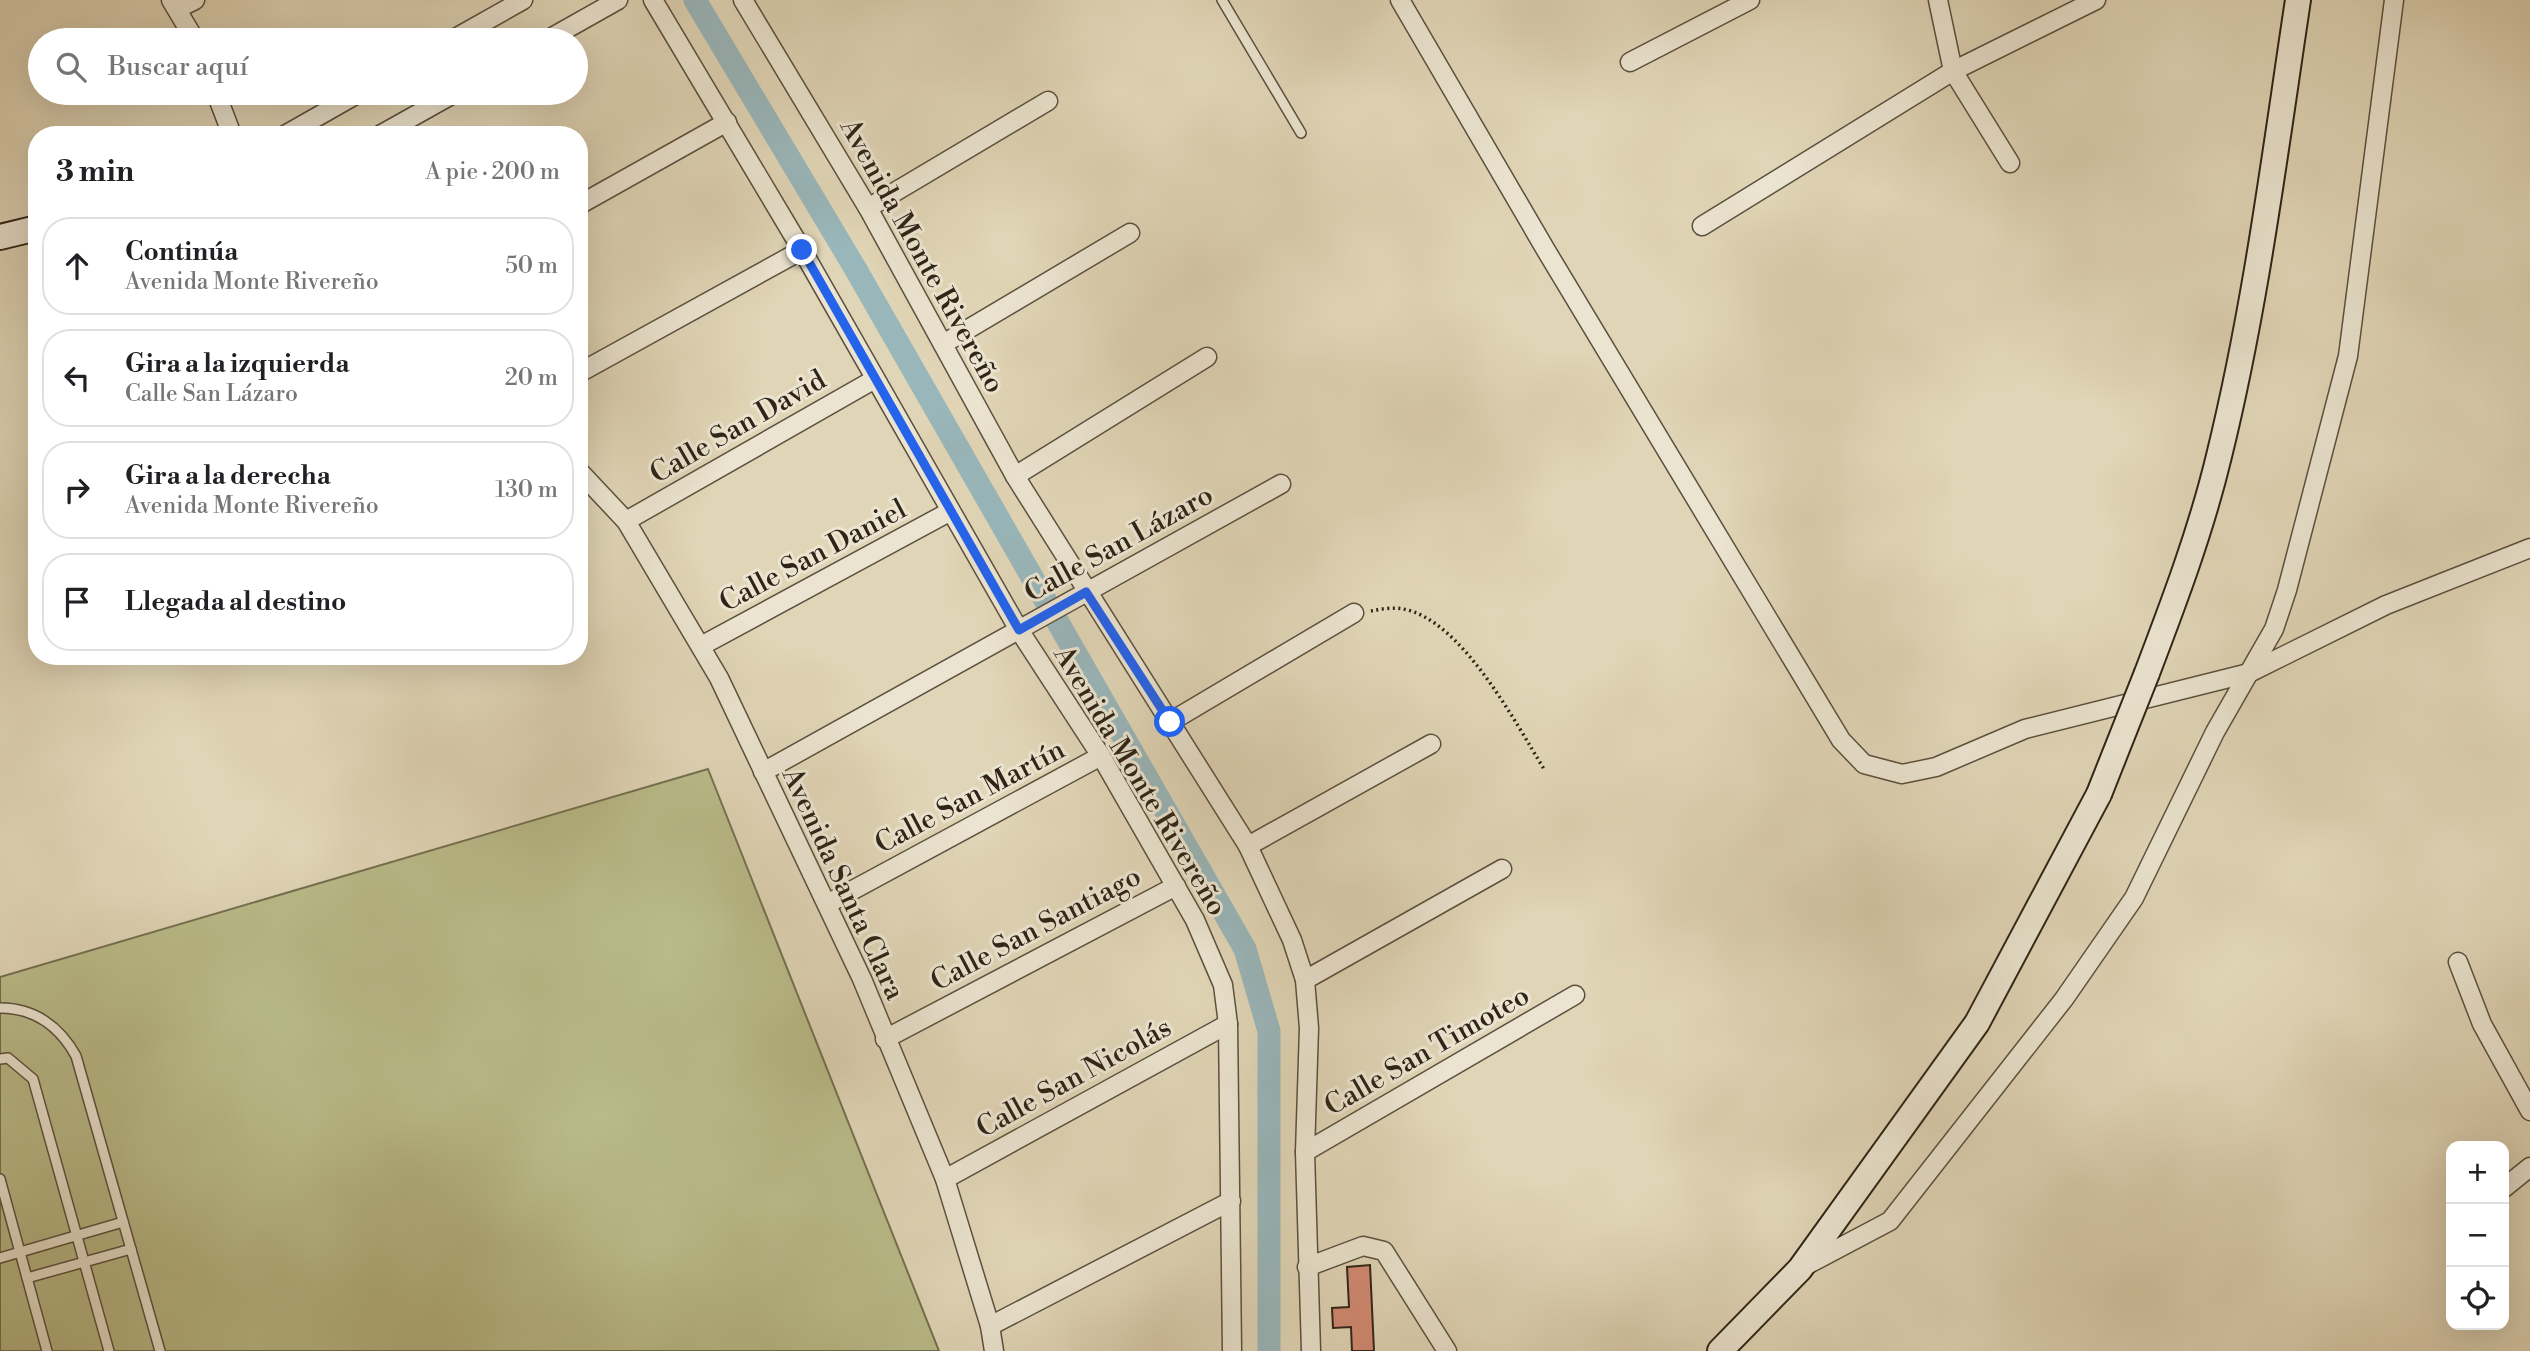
<!DOCTYPE html>
<html lang="es">
<meta charset="utf-8">
<style>
body{margin:0;font-family:"Libre Bodoni",serif;background:#f2f2f2;color:#202124}
.controls{position:absolute;right:21px;bottom:21px;display:grid;overflow:hidden;border-radius:14px;box-shadow:0 7px 28px #0002}
.controls button{width:63px;height:63px;display:grid;place-items:center;padding:0;border:0;border-bottom:2px solid #e0e0e0;background:#fff;color:#202124;font:35px sans-serif}
.stop{position:absolute;width:21px;height:21px;margin:-16px;border:5px solid #2563eb;border-radius:50%;background:#fff}
.stop.end{background:#2563eb;border-color:#fff;box-shadow:0 2px 7px #0008}
.list{margin:0;padding:0;list-style:none}
h2{display:flex;justify-content:space-between;align-items:center;height:91px;margin:0;padding:0 28px;font-size:30px}
h2 small{font-size:23px;font-weight:400;color:#757577}
.list li{display:grid;grid-template-columns:46px 1fr auto;gap:21px;align-items:center;box-sizing:border-box;height:98px;margin:0 14px 14px;padding:0 14px;border:2px solid #e0e0e0;border-radius:28px}
.list b{display:block;font-size:26px;white-space:nowrap}
.list p{margin:0;font-size:23px;white-space:nowrap;color:#757577}
.list em{font-size:23px;font-style:normal;color:#757577}
.icon{flex:none;width:38px;height:38px;fill:none;stroke:currentColor;stroke-width:2;stroke-linecap:round;stroke-linejoin:round}
.map{position:relative;flex:none;width:2530px;height:1351px;overflow:hidden}
.search{position:absolute;background:#fff;box-shadow:0 7px 28px #0002;left:28px;top:28px;width:560px;height:77px;display:flex;align-items:center;gap:18px;box-sizing:border-box;padding:0 24px;border-radius:38px;color:#757577;font-size:26px}
.panel{position:absolute;background:#fff;box-shadow:0 7px 28px #0002;left:28px;top:126px;width:560px;height:539px;border-radius:28px}
.map>svg:first-child{display:block}
.green{fill:#b9bb89;stroke:#747050;stroke-width:2}
.lines{fill:none;stroke-linecap:round;stroke-linejoin:round}
.canal{stroke:#99b6ba;stroke-width:23}
.building{fill:#d28a73;stroke:#2f2417;stroke-width:2}
.lane-casing{stroke:#5b503f;stroke-width:12}
.street-casing{stroke:#5b503f;stroke-width:21}
.secondary-casing{stroke:#2f2417;stroke-width:28}
.path{stroke:#2f2417;stroke-width:3.5;stroke-dasharray:2 3.5;stroke-linecap:butt}
.lane{stroke:#ebe4d0;stroke-width:9}
.street{stroke:#ebe4d0;stroke-width:18}
.secondary{stroke:#ebe4d0;stroke-width:24}
.secondary-bridge-casing{stroke:#2f2417;stroke-width:28;stroke-linecap:butt}
.secondary-bridge{stroke:#ebe4d0;stroke-width:24}
.route{stroke:#2563eb;stroke-width:9}
.labels{text-anchor:middle;dominant-baseline:central;stroke-width:6;stroke-linejoin:round;paint-order:stroke}
.street-label{font-size:28px;fill:#2f2417;stroke:#ebe4d0}
</style>
<div class="map">
<svg width="2530" height="1351" viewBox="0 0 2530 1351">
<rect width="100%" height="100%" fill="#e0d5b6"/>
<filter id="stains"><feTurbulence type="fractalNoise" baseFrequency=".00286" numOctaves="4"/><feColorMatrix values="0 0 0 0 .2 0 0 0 0 .09 0 0 0 0 .02 0 0 0 .5 -.17"/></filter>
<radialGradient id="worn" r=".72"><stop offset=".6" stop-color="#630" stop-opacity="0"/><stop offset="1" stop-color="#630" stop-opacity=".3"/></radialGradient>
<path class="green" d="M708,769L939,1351H0V977Z"/>
<g class="lines">
<path class="canal" d="M695,0L855,268L1245,949L1269,1031V1351"/>
</g>
<path class="building" d="M1370,1265L1374,1351H1352L1351,1327L1333,1328L1332,1308L1349,1307L1347,1267Z"/>
<g class="lines">
<g class="lane-casing">
<g id="lane">
<path d="M1222,0L1301,133"/>
<path d="M0,1008C35,1008 60,1027 76,1056L160,1351"/>
<path d="M0,1059L8,1058L33,1079L109,1351"/>
<path d="M0,1179L47,1351"/>
<path d="M0,1258L123,1222"/>
<path d="M27,1278L131,1249"/>
</g>
</g>
<g class="street-casing">
<g id="street">
<path d="M171,0L195,40"/>
<path d="M653,0L802,250L1019,630L1101,756L1195,920L1223,985L1228,1024L1232,1351"/>
<path d="M743,0L868,208L1015,476L1248,846L1292,940L1305,980L1309,1028L1305,1152L1311,1351"/>
<path d="M1400,0L1547,252L1841,740L1864,764L1902,774L1936,767L2025,729L2249,673L2386,605L2530,548"/>
<path d="M1938,0L1953,71L2010,163"/>
<path d="M177,9L195,0"/>
<path d="M452,40L523,0"/>
<path d="M547,40L618,0"/>
<path d="M1630,62L1750,0"/>
<path d="M216,93L232,135"/>
<path d="M285,135L359,93"/>
<path d="M380,135L455,93"/>
<path d="M579,205L727,122"/>
<path d="M868,208L1048,101"/>
<path d="M1702,226L1953,71L2096,0"/>
<path d="M943,344L1130,233"/>
<path d="M579,373L802,250"/>
<path d="M579,471L626,521L719,678L862,979L945,1179L990,1326L994,1351"/>
<path d="M1015,476L1207,357"/>
<path d="M626,521L875,379"/>
<path d="M701,646L949,512"/>
<path d="M1170,722L1354,613"/>
<path d="M763,772L1281,484"/>
<path d="M1248,846L1431,744"/>
<path d="M827,904L1101,756"/>
<path d="M2458,962L2482,1024L2530,1111"/>
<path d="M1305,980L1502,869"/>
<path d="M885,1039L1176,886"/>
<path d="M1305,1152L1575,995"/>
<path d="M945,1179L1228,1024"/>
<path d="M2504,1188L2530,1167"/>
<path d="M1307,1267L1363,1246L1384,1251L1447,1351"/>
<path d="M1803,1267L1890,1221L2064,999L2134,898L2215,732L2274,629L2287,590L2348,356L2394,0"/>
<path d="M990,1326L1231,1201"/>
</g>
</g>
<g class="secondary-casing">
<g id="secondary">
<path d="M0,237L37,228"/>
<path d="M2147,673C2174,602 2201,531 2219,456C2256,306 2275,152 2298,0"/>
<path d="M1720,1351L1800,1269L1977,1023L2099,794"/>
</g>
</g>
<path class="path" d="M1371,611C1381,609 1393,607 1403,609C1461,619 1515,722 1544,769"/>
<use href="#lane" class="lane"/>
<use href="#street" class="street"/>
<use href="#secondary" class="secondary"/>
<g class="secondary-bridge-casing">
<path id="secondary-bridge" d="M2099,794L2147,673"/>
</g>
<use href="#secondary-bridge" class="secondary-bridge"/>
</g>
<g class="lines">
<path class="route" d="M802,250L1019,630L1086,592L1170,722"/>
</g>
<g class="labels">
<g class="street-label">
<text transform="translate(922 256) rotate(61)">Avenida Monte Rivereño</text>
<text transform="translate(738 427) rotate(-30)">Calle San David</text>
<text transform="translate(1119 544) rotate(-29)">Calle San Lázaro</text>
<text transform="translate(813 556) rotate(-28)">Calle San Daniel</text>
<text transform="translate(1140 781) rotate(59)">Avenida Monte Rivereño</text>
<text transform="translate(970 797) rotate(-28)">Calle San Martín</text>
<text transform="translate(843 884) rotate(65)">Avenida Santa Clara</text>
<text transform="translate(1036 929) rotate(-28)">Calle San Santiago</text>
<text transform="translate(1427 1051) rotate(-30)">Calle San Timoteo</text>
<text transform="translate(1074 1078) rotate(-29)">Calle San Nicolás</text>
</g>
</g>
<rect width="100%" height="100%" filter="url(#stains)"/>
<rect width="100%" height="100%" fill="url(#worn)"/>
</svg>
<div class="controls">
<button>+</button>
<button>−</button>
<button><svg class="icon" aria-label="locate" viewBox="0 0 24 24"><circle cx="12" cy="12" r="6"/><path d="M12 2v4M12 18v4M2 12h4M18 12h4"/></svg></button>
</div>
<div class="stop" style="left:1170px;top:722px"></div>
<div class="stop end" style="left:802px;top:250px"></div>
<div class="search"><svg class="icon" aria-label="search" viewBox="0 0 24 24"><circle cx="10" cy="10" r="6"/><path d="M15 15l6 6"/></svg>Buscar aquí</div>
<section class="panel">
<h2>3 min<small>A pie · 200 m</small></h2>
<ul class="list">
<li><svg class="icon" aria-label="ahead" viewBox="0 0 24 24"><path d="M12 20V5M6 11l6-6 6 6"/></svg><div><b>Continúa</b><p>Avenida Monte Rivereño</p></div><em>50 m</em></li>
<li><svg class="icon" aria-label="left" viewBox="0 0 24 24"><path d="M17 20v-9H6M10 6l-5 5 5 5"/></svg><div><b>Gira a la izquierda</b><p>Calle San Lázaro</p></div><em>20 m</em></li>
<li><svg class="icon" aria-label="right" viewBox="0 0 24 24"><path d="M7 20v-9h11M14 6l5 5-5 5"/></svg><div><b>Gira a la derecha</b><p>Avenida Monte Rivereño</p></div><em>130 m</em></li>
<li><svg class="icon" aria-label="arrive" viewBox="0 0 24 24"><path d="M6 21V4h12l-3 4 3 4H6"/></svg><div><b>Llegada al destino</b></div></li>
</ul>
</section>
</div>
